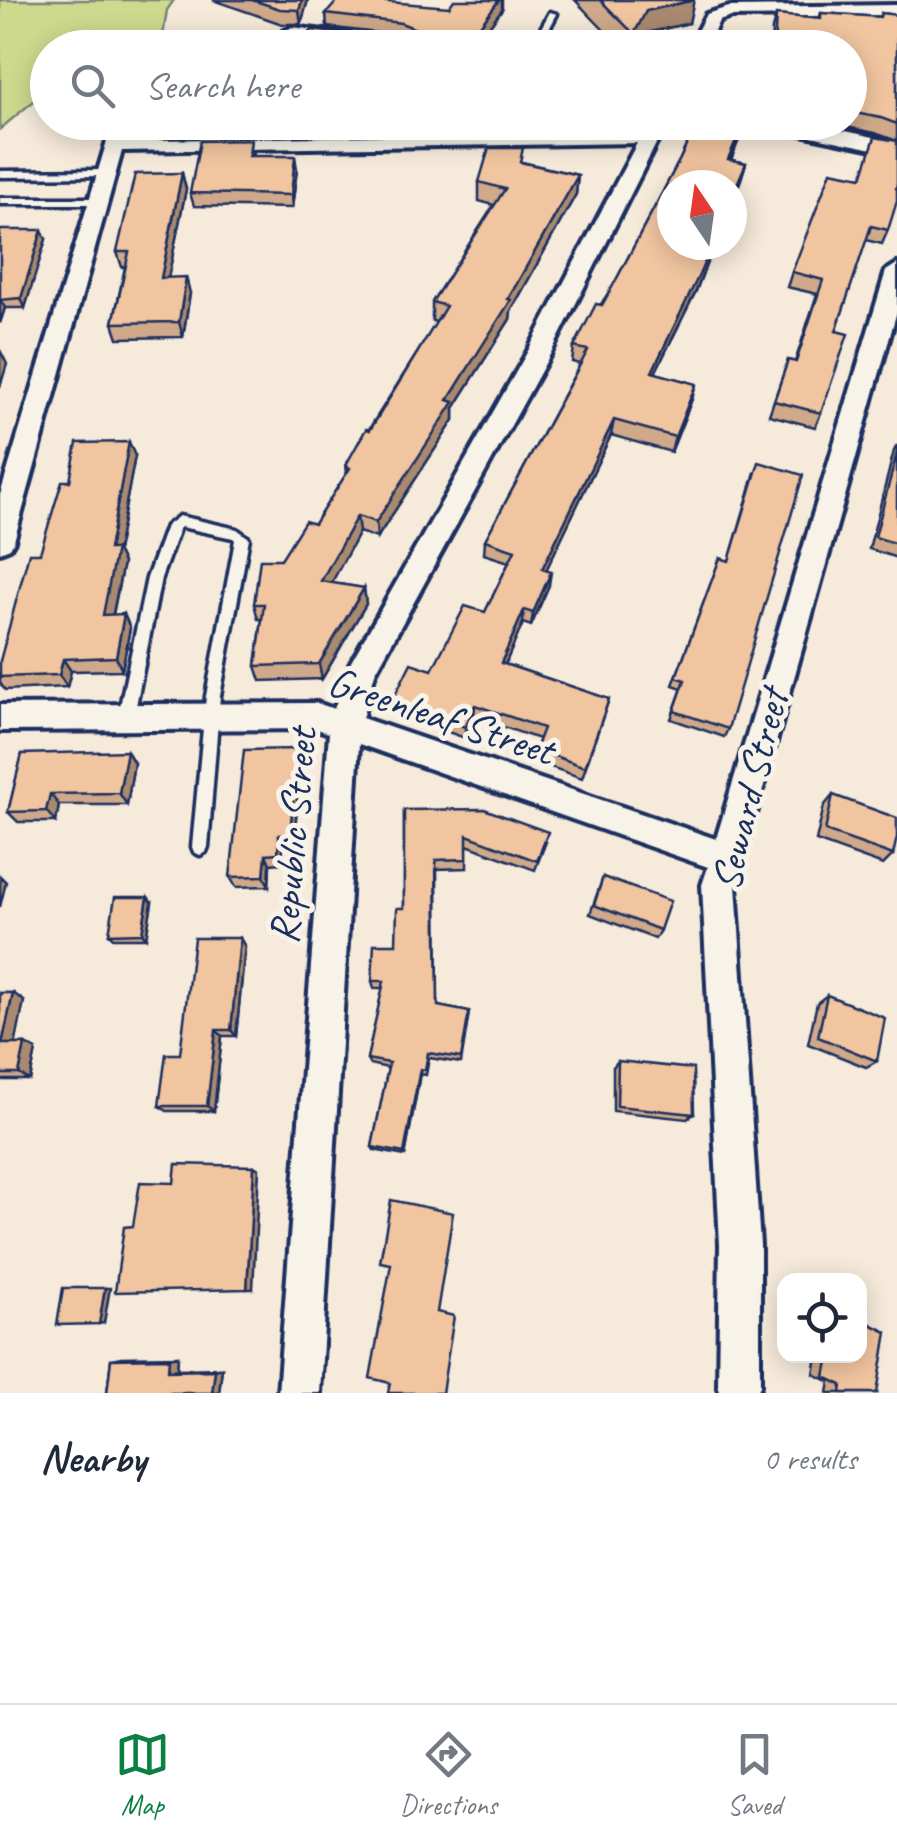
<!DOCTYPE html>
<style>
body{margin:0;font-family:Caveat,sans-serif;background:#f2f2f3;color:#1f2937}
.controls{position:absolute;right:30px;bottom:30px;display:grid;overflow:hidden;border-radius:20px;box-shadow:0 5px 25px #0003}
.controls button{width:90px;height:90px;display:grid;place-items:center;padding:0;border:0;border-bottom:2px solid #e0e1e3;background:#fff;color:#1f2937;font:50px sans-serif}
.compass{position:absolute;left:657px;top:170px;width:90px;height:90px;border-radius:50%;background:#fff;box-shadow:0 5px 25px #0003;rotate:347deg}
.list{margin:0;padding:0;list-style:none}
h2{display:flex;justify-content:space-between;align-items:center;height:130px;margin:0;padding:0 40px;font-size:42px}
h2 small{font-size:32px;font-weight:400;color:#747a83}
.icon{flex:none;width:55px;height:55px;fill:none;stroke:currentColor;stroke-width:2;stroke-linecap:round;stroke-linejoin:round}
.map{position:relative;flex:none;width:897px;height:1393px;overflow:hidden}
.search{position:absolute;background:#fff;box-shadow:0 5px 25px #0003;left:30px;right:30px;top:30px;height:110px;display:flex;align-items:center;gap:25px;box-sizing:border-box;padding:0 35px;border-radius:55px;color:#747a83;font-size:38px}
.sheet{height:310px;background:#fff}
nav{display:flex;justify-content:space-around;align-items:center;box-sizing:border-box;height:140px;border-top:2px solid #e0e1e3;background:#fff;font-size:28px;color:#747a83}
nav a{display:grid;justify-items:center;gap:5px}
nav .on{color:#0b8043}
.map>svg:first-child{display:block}
.green{fill:#cdda8d;stroke:#748476;stroke-width:2.5}
.lines{fill:none;stroke-linecap:round;stroke-linejoin:round}
.lane-casing{stroke:#1b2f5e;stroke-width:7}
.street-casing{stroke:#1b2f5e;stroke-width:8}
.lane{fill:#f7f3e8;fill-rule:evenodd}
.street{fill:#f7f3e8;fill-rule:evenodd}
.wall{fill:#cfa98a;stroke:#1b2f5e;stroke-width:2.5}
.shaded-wall{fill:#a98a70;stroke:#1b2f5e;stroke-width:2.5}
.building{fill:#f1c5a0;stroke:#1b2f5e;stroke-width:2.5}
.labels{text-anchor:middle;dominant-baseline:central;stroke-width:10;stroke-linejoin:round;paint-order:stroke}
.street-label{font-size:42px;fill:#1b2f5e;stroke:#f7f3e8}
</style>
<div class="map">
<svg width="897" height="1393" viewBox="0 0 897 1393">
<rect width="100%" height="100%" fill="#f6eada"/>
<filter id="ink" filterUnits="userSpaceOnUse"><feTurbulence type="fractalNoise" baseFrequency=".01" numOctaves="2"/><feDisplacementMap in="SourceGraphic" scale="20" xChannelSelector="R" yChannelSelector="G"/><feConvolveMatrix kernelMatrix="1 2 1 2 8 2 1 2 1" color-interpolation-filters="sRGB"/></filter>
<g filter="url(#ink)">
<path class="green" d="M0,0H174L167,10L163,36L150,47L48,48L47,90L0,129Z"/>
<g class="lines">
<g class="lane-casing">
<g id="lane">
<path d="M550,12L557,14L539,48H530Z"/>
<path d="M485,122H495L484,141H476L475,139Z"/>
<path d="M0,171L106,170L111,173L106,176L0,177Z"/>
<path d="M0,198H98L103,201L98,204H0Z"/>
<path d="M179,516L237,529L249,538L220,696L208,847L206,852L200,855L194,852L192,847L206,696L235,540L233,538L181,527L179,529L161,578L134,716L131,721L126,723L121,721L118,716L147,578L166,526Z"/>
</g>
</g>
<g class="street-casing">
<g id="street">
<path d="M897,5V15L731,17L719,21L706,48H688L706,14L729,7Z"/>
<path d="M292,27L348,34L357,39L348,44L286,36L283,32Z"/>
<path d="M648,122H667L553,349L375,673L362,718L716,839L886,271L897,264V311L736,885L760,1245V1385L757,1393H721L718,1385L720,1245L702,885L708,867L359,744L320,1393H278L329,733L317,729L0,731V705L317,703L334,709L351,662L529,349L637,143L122,151L14,541L10,548L0,552V495L107,141L643,131Z"/>
<path d="M764,122H803L897,142V154L773,128Z"/>
</g>
</g>
<use href="#lane" class="lane"/>
<use href="#street" class="street"/>
</g>
<g class="wall">
<path d="M213,0H308L301,24H282Z"/>
<path d="M575,0H693L689,23L642,34L636,48H621Z"/>
<path d="M449,7L502,9L473,48L402,36L327,27L326,14Z"/>
<path d="M821,13L879,17L881,13L897,15V141L875,133L822,122H850V48H771L772,29L776,15L819,19Z"/>
<path d="M64,122H115L112,126H65Z"/>
<path d="M204,122H258L256,134L207,135Z"/>
<path d="M694,122H746L731,160L746,163L741,179L732,202V185L696,291L655,373L696,384L692,399L671,452L611,435L546,570L549,585L531,626L523,623L505,664L609,699L582,778L533,761L535,749L539,739L474,717L465,738L393,713L392,701L432,670L485,612L509,562L484,554L485,540L580,364L572,362L574,347L615,282L680,159L696,124Z"/>
<path d="M254,153L253,156L297,169L292,208L194,206L190,193Z"/>
<path d="M522,162L578,175L576,194L511,311L510,319L454,408V420L377,538L359,532L331,583L364,588L366,604L322,679L261,681L256,666L262,619H258L254,604L281,559L314,524L347,473L346,465L437,322L432,321V302L494,205L479,201V182Z"/>
<path d="M182,173L186,189L168,278L190,293L183,337L118,338L113,323L125,267H122L117,252Z"/>
<path d="M861,177L888,230L882,244L866,240L836,331L821,413L815,427L769,415L788,360L795,362L817,294L787,287L792,272Z"/>
<path d="M0,230L46,239L25,308H5L0,323Z"/>
<path d="M897,445V558L869,549L894,451Z"/>
<path d="M135,456L117,551L123,563L113,615L130,628L122,670L71,671L67,687L5,690L0,683V661L70,481Z"/>
<path d="M755,472L728,729L724,737L671,719L682,688L673,685L720,558L729,561Z"/>
<path d="M22,754L134,763L127,805H59L56,822H18L8,812Z"/>
<path d="M300,761L294,846L283,845L282,863L270,864L269,886L236,887L230,877Z"/>
<path d="M833,795L893,855L883,865L816,841L824,806Z"/>
<path d="M404,810L546,842L535,870L467,845V868L437,869L438,1006L469,1012L461,1063L429,1058L426,1075L420,1074L405,1156L374,1150L372,1147L388,1068L369,1064L367,1059L383,988H374L372,981L396,944L404,908Z"/>
<path d="M603,877L660,930L655,939L590,914Z"/>
<path d="M152,902L146,938H113L109,934Z"/>
<path d="M240,938L245,947L236,1036H222L214,1111H167L159,1106L180,1054Z"/>
<path d="M0,993H13L24,1001L15,1044H25L36,1050L30,1080H1L0,1084Z"/>
<path d="M827,995L877,1061L866,1067L808,1044L817,1003Z"/>
<path d="M618,1061L694,1114L687,1119L613,1111V1067Z"/>
<path d="M178,1356L177,1369L222,1368L219,1393H107L111,1359L121,1357Z"/>
<path d="M817,1356H860L877,1393H828L830,1382L814,1374Z"/>
</g>
<g class="shaded-wall">
<path d="M302,0H308L301,24L299,10Z"/>
<path d="M499,0H502V9L473,48H463Z"/>
<path d="M694,0L689,23L642,34L636,48H632L634,34L646,11Z"/>
<path d="M744,122H746L724,175L728,159Z"/>
<path d="M295,156L297,169L292,208L291,195Z"/>
<path d="M746,163L741,179L732,202V196Z"/>
<path d="M182,173L186,189L165,293L161,278Z"/>
<path d="M578,175L576,194L511,311L510,319L454,408V420L377,538L376,522L508,299Z"/>
<path d="M42,230L46,239L25,308L21,298Z"/>
<path d="M712,245H714L696,291L648,387L652,372Z"/>
<path d="M186,277L190,293L183,337L179,322Z"/>
<path d="M0,299L5,308L0,323Z"/>
<path d="M0,350L7,364L0,387Z"/>
<path d="M696,384L692,399L671,452L675,437Z"/>
<path d="M614,420L611,435L540,583L542,569Z"/>
<path d="M129,442L135,456L117,551L123,563L110,628L103,615L109,549Z"/>
<path d="M357,516L359,532L324,597L321,581Z"/>
<path d="M551,572L549,585L531,626L533,613Z"/>
<path d="M364,588L366,604L322,679L319,664Z"/>
<path d="M524,610L523,623L500,676L501,663Z"/>
<path d="M124,614L130,628L122,670L116,657Z"/>
<path d="M63,659L71,671L67,687L59,675Z"/>
<path d="M475,705L474,717L465,738V727Z"/>
<path d="M297,749L300,761L294,846L290,835Z"/>
<path d="M127,751L134,763L127,805L119,793Z"/>
<path d="M50,794L59,805L56,822L46,811Z"/>
<path d="M279,835L283,845L282,863L278,853Z"/>
<path d="M266,854L270,864L269,886L264,876Z"/>
<path d="M0,876L6,882L0,907Z"/>
<path d="M148,897L152,902L146,938L142,933Z"/>
<path d="M240,938L245,947L236,1036L231,1030Z"/>
<path d="M13,993L24,1001L14,1051L2,1044Z"/>
<path d="M216,1030L222,1036L214,1111L207,1106Z"/>
<path d="M25,1044L36,1050L30,1080L19,1074Z"/>
<path d="M420,1069V1074L405,1156L404,1153Z"/>
<path d="M254,1166L259,1169L253,1289H247Z"/>
<path d="M105,1288H110L104,1323L99,1324Z"/>
<path d="M178,1356L177,1369L168,1371L169,1358Z"/>
<path d="M222,1368L219,1393H212L215,1370Z"/>
</g>
<g class="building">
<path d="M252,0H302L299,10L280,9Z"/>
<path d="M338,0H364L449,7L454,0H499L463,48H296L312,30L376,38L419,35L416,29L401,23L326,14Z"/>
<path d="M600,0H694L646,11L634,34Z"/>
<path d="M821,13L880,17L881,13L897,15V124L881,118L850,112V48H774L776,15L821,19Z"/>
<path d="M697,122H744L728,159L746,163L732,196V185H672V245H712L699,275L652,372L696,384L675,437L614,420L542,569L551,572L533,613L524,610L501,663L609,699L585,767L535,749L543,728L475,705L465,727L392,701L411,663L432,670L465,606L485,612L515,550L485,540L588,350L574,347L596,304L602,305L615,282L680,159Z"/>
<path d="M875,137L897,141V183L896,188H897V201L888,230L871,226L836,331L848,334L821,413L774,401L788,360L796,362L823,280L792,272L831,171L862,177Z"/>
<path d="M251,140L249,156H295L291,195L190,193L200,141Z"/>
<path d="M489,148H523L520,162L578,175L508,299L511,300L448,400L454,402L376,522L357,516L321,581L364,588L319,664L256,666L264,604H254L260,559H281L305,521L314,524L350,468L346,465L366,429L370,430L446,306L432,302L505,189L479,182Z"/>
<path d="M182,173L161,278L186,277L179,322L113,323L129,252H117L135,174Z"/>
<path d="M0,230H42L21,298L0,300Z"/>
<path d="M129,442L109,549H116L103,615L124,614L116,657L63,659L59,675L0,677V661L29,553H40L62,481H70L77,443Z"/>
<path d="M897,453V544L875,537Z"/>
<path d="M759,462L803,475L728,729L674,711L685,680L676,677L720,558L729,561Z"/>
<path d="M297,749L290,835H279L278,853L266,854L264,876L230,877L244,750Z"/>
<path d="M127,751L119,793L50,794L46,811L8,812L22,754Z"/>
<path d="M833,795L897,818V837L893,855L825,831Z"/>
<path d="M484,809L548,832L537,861L467,835V859L436,860L438,1006L469,1012L461,1058L428,1053L425,1070L420,1069L404,1153L372,1147L389,1063L367,1059L384,981H372L374,944H396L397,908H404V810Z"/>
<path d="M603,877L670,901L660,930L594,905Z"/>
<path d="M115,897H148L142,933L109,934Z"/>
<path d="M194,938H240L231,1030H216L207,1106H159L166,1054H180Z"/>
<path d="M0,993H13L2,1044H25L19,1074H0Z"/>
<path d="M827,995L885,1018L877,1061L818,1037Z"/>
<path d="M618,1061L693,1069L694,1114L617,1106Z"/>
<path d="M176,1164L254,1166L247,1289L115,1292L124,1227L133,1226L140,1182L174,1183Z"/>
<path d="M391,1200L453,1213L437,1312L454,1316L442,1393H388L390,1383L370,1378L391,1264L380,1262Z"/>
<path d="M63,1288H105L99,1324L57,1325Z"/>
<path d="M860,1319L887,1332L877,1393H841L842,1385L825,1377L829,1356H860Z"/>
<path d="M169,1358L168,1371L215,1370L212,1393H107L111,1359Z"/>
</g>
</g>
<g class="labels">
<g class="street-label">
<text transform="translate(441 716) rotate(18)">Greenleaf Street</text>
<text transform="translate(750 790) rotate(-76)">Seward Street</text>
<text transform="translate(293 836) rotate(-85)">Republic Street</text>
</g>
</g>
</svg>
<div class="controls">
<button><svg class="icon" aria-label="locate" viewBox="0 0 24 24"><circle cx="12" cy="12" r="6"/><path d="M12 2v4M12 18v4M2 12h4M18 12h4"/></svg></button>
</div>
<svg class="compass" viewBox="-18 -18 36 36"><path d="M0-13l5 13h-10z" fill="#e53935"/><path d="M0 13l5-13h-10z" fill="#747a83"/></svg>
<div class="search"><svg class="icon" aria-label="search" viewBox="0 0 24 24"><circle cx="10" cy="10" r="6"/><path d="M15 15l6 6"/></svg>Search here</div>
</div>
<section class="sheet">
<h2>Nearby<small>0 results</small></h2>
<ul class="list">
</ul>
</section>
<nav>
<a class="on"><svg class="icon" aria-label="map" viewBox="0 0 24 24"><path d="M3 6l6-2 6 2 6-2v14l-6 2-6-2-6 2zM9 4v14M15 6v14"/></svg>Map</a>
<a><svg class="icon" aria-label="directions" viewBox="0 0 24 24"><path d="M12 3l9 9-9 9-9-9zM9 14v-3h6M13 9l2 2-2 2"/></svg>Directions</a>
<a><svg class="icon" aria-label="saved" viewBox="0 0 24 24"><path d="M7 4h10v16l-5-4-5 4z"/></svg>Saved</a>
</nav>
